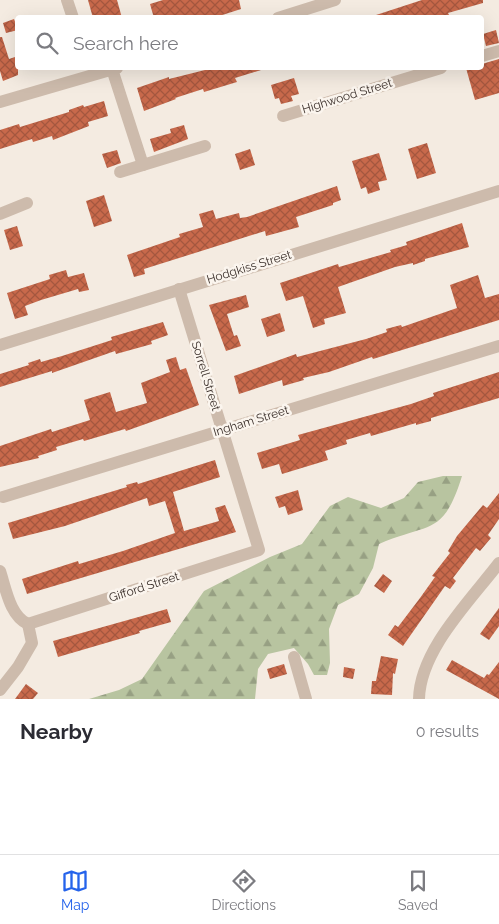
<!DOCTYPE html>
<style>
body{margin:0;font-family:Raleway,sans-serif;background:#f7f7f7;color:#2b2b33}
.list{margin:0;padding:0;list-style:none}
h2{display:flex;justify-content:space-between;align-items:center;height:65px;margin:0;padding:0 20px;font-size:21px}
h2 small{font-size:16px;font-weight:400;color:#7c7c81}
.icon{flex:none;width:28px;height:28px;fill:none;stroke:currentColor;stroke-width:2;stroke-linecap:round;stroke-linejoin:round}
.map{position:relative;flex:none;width:499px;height:699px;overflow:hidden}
.search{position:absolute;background:#fff;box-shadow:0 5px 20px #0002;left:15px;right:15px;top:15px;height:55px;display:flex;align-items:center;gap:12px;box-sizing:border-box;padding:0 18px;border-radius:5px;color:#7c7c81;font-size:19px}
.sheet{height:155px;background:#fff}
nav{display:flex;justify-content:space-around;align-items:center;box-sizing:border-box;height:70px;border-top:1px solid #e1e1e2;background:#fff;font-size:14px;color:#7c7c81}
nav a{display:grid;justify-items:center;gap:2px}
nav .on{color:#2563eb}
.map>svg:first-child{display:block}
.forest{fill:url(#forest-firs)}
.building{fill:url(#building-cross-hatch)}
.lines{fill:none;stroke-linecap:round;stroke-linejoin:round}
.minor{stroke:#cdbbac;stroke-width:12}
.labels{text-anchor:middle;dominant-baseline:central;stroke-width:5;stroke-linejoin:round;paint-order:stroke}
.street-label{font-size:12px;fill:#3b302b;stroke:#fbf5ee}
</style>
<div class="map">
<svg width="499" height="699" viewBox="0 0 499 699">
<defs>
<pattern id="forest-firs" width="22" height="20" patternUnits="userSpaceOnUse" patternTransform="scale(1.25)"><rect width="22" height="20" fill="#b8c4a0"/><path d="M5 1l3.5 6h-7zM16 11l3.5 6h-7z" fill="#97a083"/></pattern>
<pattern id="building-cross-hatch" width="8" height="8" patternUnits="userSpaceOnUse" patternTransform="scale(1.25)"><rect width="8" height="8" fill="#c8694b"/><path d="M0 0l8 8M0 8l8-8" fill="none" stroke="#a4573f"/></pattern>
</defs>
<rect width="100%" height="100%" fill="#f4ebe1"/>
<path class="forest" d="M443,476H462C443,537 430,522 379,544L373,568L359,594L338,605L329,629L330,663L327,675H314L308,664L294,648L268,654L258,669L255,699H89L119,690L142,679L204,591L270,557L302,544L330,506L348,497L381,508L404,498L418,482Z"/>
<g class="building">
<path d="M88,0H117L122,18H93Z"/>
<path d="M163,0H239L241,9L213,18H154L150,4Z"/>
<path d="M422,0H483V3L448,13L449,15L442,18H377L376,15Z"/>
<path d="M14,19L18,30L6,33L3,23Z"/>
<path d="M496,30L499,43L486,46L483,34Z"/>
<path d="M0,37H2L9,59L18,56V75L3,81L0,71Z"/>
<path d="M499,59V93L475,100L466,68H482V64Z"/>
<path d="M213,68H260L261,70L235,78L237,82L204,92L203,89L175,98L176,99L144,111L137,88L169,77V79Z"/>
<path d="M294,78L299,94L291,96L293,101L281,104L279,98L275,99L271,85Z"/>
<path d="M104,101L108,116L88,122L89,126L53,140L52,136L33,142L32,139L0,149V130L19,124L20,127L69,112V110L83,105L84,107Z"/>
<path d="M184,125L188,139L154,152L150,139L171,133L170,129Z"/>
<path d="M427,143L436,173L417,179L408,149Z"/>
<path d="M250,149L255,165L240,170L235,154Z"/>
<path d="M117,150L121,163L107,168L102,154Z"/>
<path d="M379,153L387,180L378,182L380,190L368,194L366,187L361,189L352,161Z"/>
<path d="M337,186L341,200L333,203V205L296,217L299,227L266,236L265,231L144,269L145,274L134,277L127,255L180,237L179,234L203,227L199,214L213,210L216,219L239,213L240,218L247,217Z"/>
<path d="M104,195L112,221L94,227L86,201Z"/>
<path d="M462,223L469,247L425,259V261L413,265V263L395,267L338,287L346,313L324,319L325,324L313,328L303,296L286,301L280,283L338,264L339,267L391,252L390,250L407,245L406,242Z"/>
<path d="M17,226L23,246L10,250L4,230Z"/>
<path d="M66,270L68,277L84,273L89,290L79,292L78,289L41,300L25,306L28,315L15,319L7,293L50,279L49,275Z"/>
<path d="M478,275L485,298L499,294V320L373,359L372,357L329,372L303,378L304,380L283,386L282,380L239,394L234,376L296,354L297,357L366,339L387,332L386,329L401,325L402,327L457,308L450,285Z"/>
<path d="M246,295L249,307L227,314L234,336L237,335L241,346L226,351L209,305Z"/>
<path d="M280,313L285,331L267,337L261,319Z"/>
<path d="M163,322L168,335L151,341L152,344L116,354L115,351L52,373V371L0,387V374L29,365L28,363L40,359L41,362L62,356L112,340L111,337Z"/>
<path d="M176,357L180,370L186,368L199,405L126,431L125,429L84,441L83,439L56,447L57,450L38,456L39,458L0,467V446L51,429L52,432L90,420L84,400L110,392L116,412L147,403L141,383L170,372L166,360Z"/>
<path d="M499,372V398L431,418V421L416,425V423L371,436L370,433L346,440L347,444L325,451L328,460L282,474L279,464L262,469L257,453L300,440L298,435L411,404L434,396L433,393Z"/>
<path d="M215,460L220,477L173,492L184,531L219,521L215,508L225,505L236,532L27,594L22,579L78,561L79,564L123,551L175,533L165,501L149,506L147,498L65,526L13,539L8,523L127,487L126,485L137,482L138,484Z"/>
<path d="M298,490L303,510L288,515L285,506L279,508L275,497Z"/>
<path d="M499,493V519L488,535L491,538L480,551L476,548L453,578L456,581L450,589L445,586L403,646L388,635L395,625L398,627L420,598L435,577L432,576L450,553L448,551L457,536L483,505L487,508Z"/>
<path d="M383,574L392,581L384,593L374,586Z"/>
<path d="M499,608V626L489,640L480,634Z"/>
<path d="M167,609L171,622L139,631L140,633L58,657L53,641Z"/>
<path d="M381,656L398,659L395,674L393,673L392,695L371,694L372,681H376Z"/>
<path d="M452,660L484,678L487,674L489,675L499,662V699L446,670Z"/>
<path d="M284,664L287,674L270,679L267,669Z"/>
<path d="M344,667L355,669L353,679L343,677Z"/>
<path d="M26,684L38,693L33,699H15Z"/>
</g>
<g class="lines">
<g class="minor">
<path d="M67,0L73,18"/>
<path d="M278,18L335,0"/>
<path d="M482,56L499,51"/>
<path d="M112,69L143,165"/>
<path d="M0,102L117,68"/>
<path d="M283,116L441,68"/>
<path d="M120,172L205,146"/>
<path d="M0,214L27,203"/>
<path d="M0,345L499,191"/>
<path d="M3,497L499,346"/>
<path d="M0,571C6,589 10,616 28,624"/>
<path d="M28,624L259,550L179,289"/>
<path d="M294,657L306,699"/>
<path d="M0,690L18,667L32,643L28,624"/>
<path d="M419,699C420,650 470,601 499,563"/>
</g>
</g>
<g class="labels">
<g class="street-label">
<text transform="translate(347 96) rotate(-17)">Highwood Street</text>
<text transform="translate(249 267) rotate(-17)">Hodgkiss Street</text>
<text transform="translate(206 376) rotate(73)">Sorrell Street</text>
<text transform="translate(251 421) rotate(-17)">Ingham Street</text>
<text transform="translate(144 587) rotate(-18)">Gifford Street</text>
</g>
</g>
</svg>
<div class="search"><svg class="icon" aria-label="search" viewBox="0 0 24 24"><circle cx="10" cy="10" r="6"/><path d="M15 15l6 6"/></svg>Search here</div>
</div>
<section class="sheet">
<h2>Nearby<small>0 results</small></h2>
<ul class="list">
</ul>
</section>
<nav>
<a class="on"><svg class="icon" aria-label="map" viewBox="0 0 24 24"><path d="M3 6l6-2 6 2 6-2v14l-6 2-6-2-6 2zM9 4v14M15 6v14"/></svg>Map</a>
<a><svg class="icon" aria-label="directions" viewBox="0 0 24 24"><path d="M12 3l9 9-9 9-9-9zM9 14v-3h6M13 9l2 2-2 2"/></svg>Directions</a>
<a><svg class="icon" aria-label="saved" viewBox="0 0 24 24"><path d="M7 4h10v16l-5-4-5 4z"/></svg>Saved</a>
</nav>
